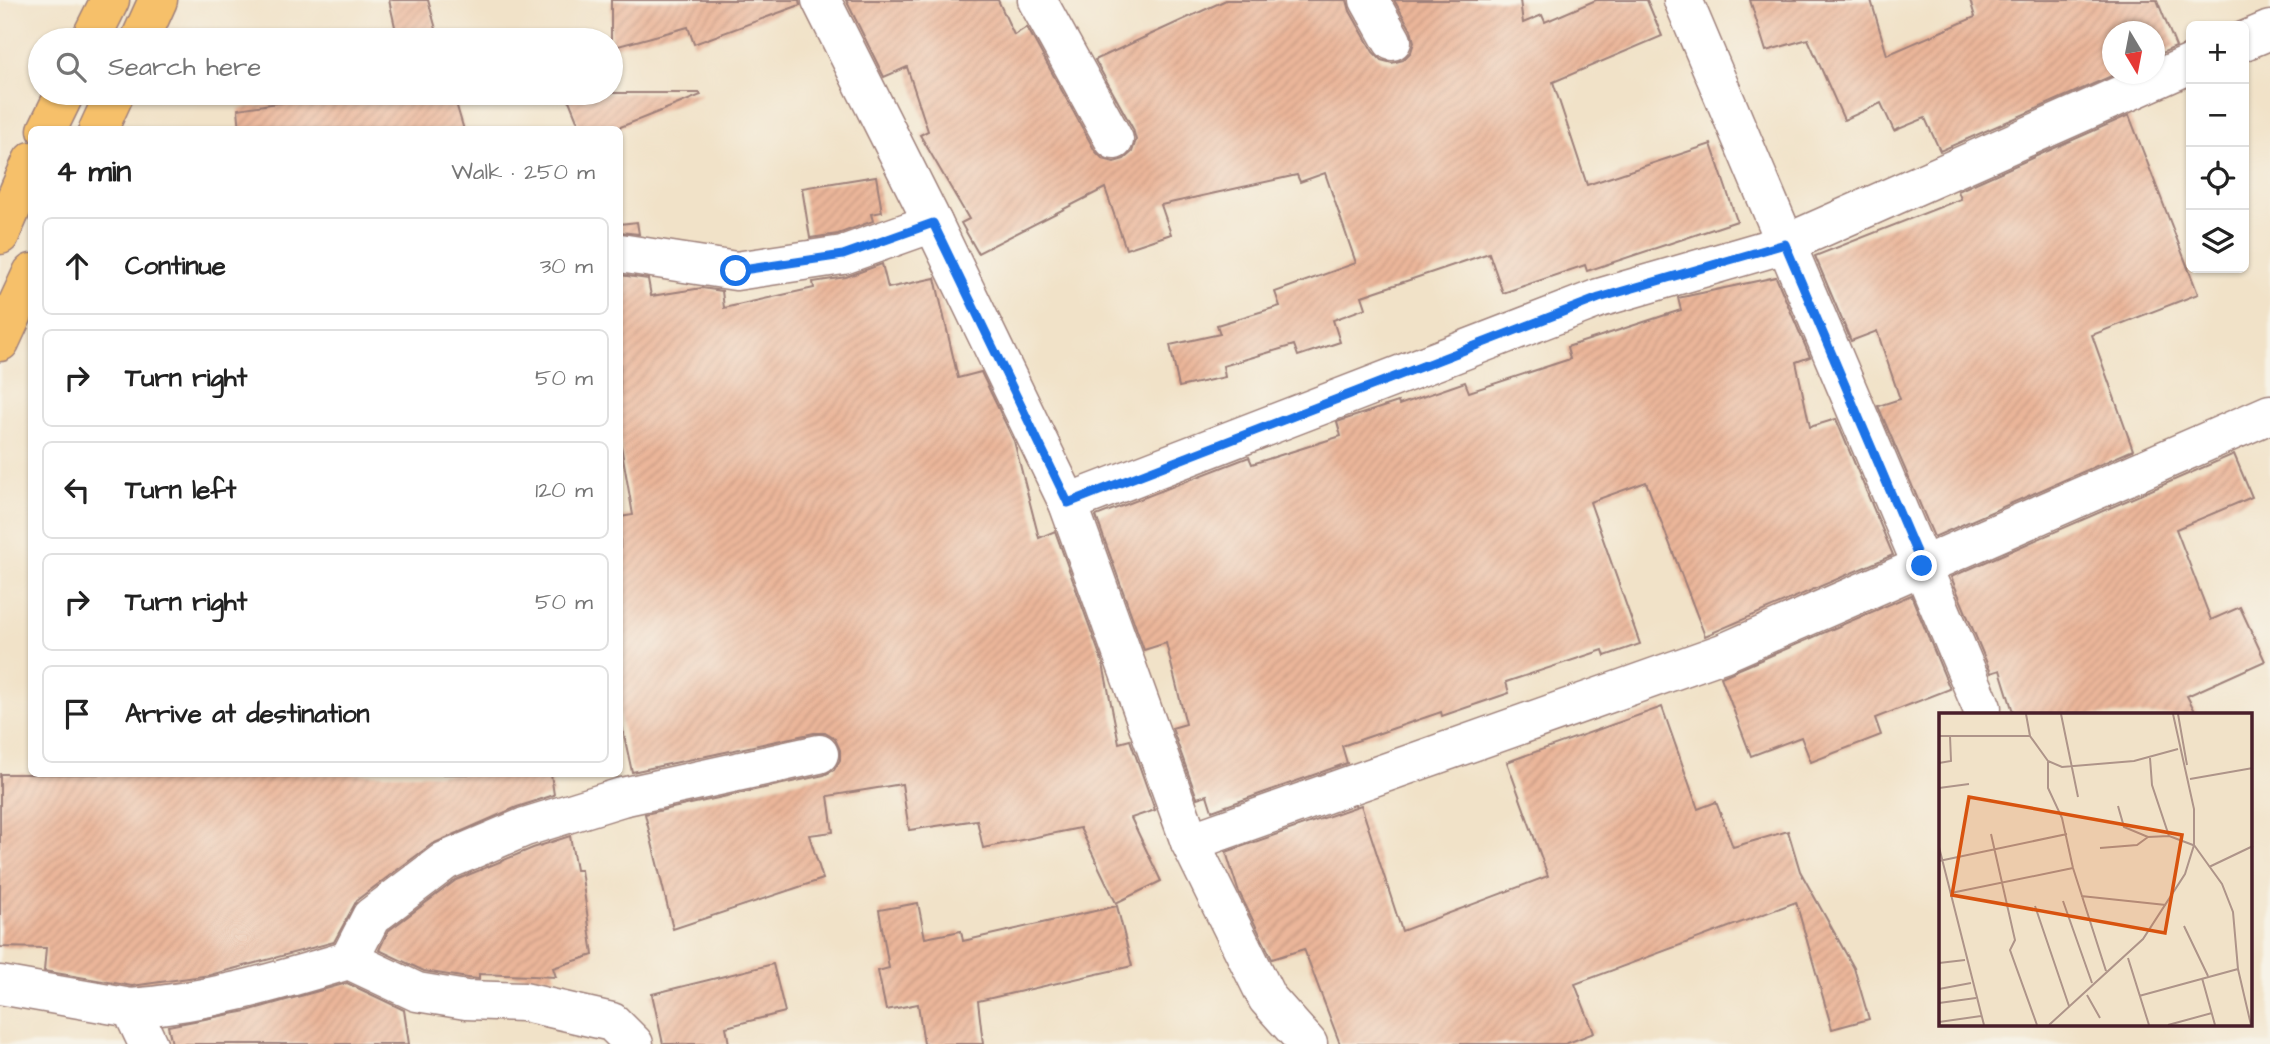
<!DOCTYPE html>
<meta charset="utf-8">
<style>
body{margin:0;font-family:"Architects Daughter",sans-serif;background:#f6f6f6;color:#222}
.controls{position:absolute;right:21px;top:21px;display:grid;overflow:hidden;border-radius:10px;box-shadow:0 2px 5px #0004}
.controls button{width:63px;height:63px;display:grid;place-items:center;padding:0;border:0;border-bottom:2px solid #e0e0e0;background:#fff;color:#222;font:35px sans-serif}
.compass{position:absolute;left:2102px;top:21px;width:63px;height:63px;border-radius:50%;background:#fff;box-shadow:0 2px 5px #0004;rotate:170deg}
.stop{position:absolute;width:21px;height:21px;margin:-16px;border:5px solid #1a73e8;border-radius:50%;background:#fff}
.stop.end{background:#1a73e8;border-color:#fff;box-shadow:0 2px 7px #0008}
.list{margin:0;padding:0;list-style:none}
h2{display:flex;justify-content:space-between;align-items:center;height:91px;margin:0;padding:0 28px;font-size:30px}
h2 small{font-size:23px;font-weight:400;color:#767676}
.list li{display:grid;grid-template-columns:46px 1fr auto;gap:21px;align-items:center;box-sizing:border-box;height:98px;margin:0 14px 14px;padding:0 14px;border:2px solid #e0e0e0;border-radius:10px}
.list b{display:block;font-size:26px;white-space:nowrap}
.list em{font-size:23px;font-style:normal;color:#767676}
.icon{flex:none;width:38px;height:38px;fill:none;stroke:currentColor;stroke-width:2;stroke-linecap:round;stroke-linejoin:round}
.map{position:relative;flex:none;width:2270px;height:1044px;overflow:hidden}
.search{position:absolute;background:#fff;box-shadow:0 2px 5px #0004;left:28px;top:28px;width:595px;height:77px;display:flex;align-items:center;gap:18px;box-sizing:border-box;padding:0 24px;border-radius:38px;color:#767676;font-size:26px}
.panel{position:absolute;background:#fff;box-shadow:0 2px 5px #0004;left:28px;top:126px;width:595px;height:651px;border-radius:10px}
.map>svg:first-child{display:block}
.building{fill:url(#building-hatch)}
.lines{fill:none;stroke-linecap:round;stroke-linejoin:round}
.street-casing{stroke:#9e807a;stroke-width:41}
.highway-casing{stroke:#9e807a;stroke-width:41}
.street{stroke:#fff;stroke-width:38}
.highway{stroke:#f6c06b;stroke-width:38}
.route{stroke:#1a73e8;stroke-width:9}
.inset-road{fill:none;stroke:#ae9489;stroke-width:2}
.view{fill:#d8530f;fill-opacity:0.15;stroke:#d8530f;stroke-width:3.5}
.inset-edge{fill:none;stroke:#4a1f2b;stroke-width:3.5}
</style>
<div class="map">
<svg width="2270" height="1044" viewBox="0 0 2270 1044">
<defs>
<pattern id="building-hatch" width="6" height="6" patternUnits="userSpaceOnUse" patternTransform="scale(1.75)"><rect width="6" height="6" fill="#ebb69a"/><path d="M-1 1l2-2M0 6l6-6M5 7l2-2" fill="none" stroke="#cb9c85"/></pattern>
</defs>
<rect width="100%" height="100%" fill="#f7f3e8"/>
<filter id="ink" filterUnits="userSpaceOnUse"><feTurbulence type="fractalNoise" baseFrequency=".0143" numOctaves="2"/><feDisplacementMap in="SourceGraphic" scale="14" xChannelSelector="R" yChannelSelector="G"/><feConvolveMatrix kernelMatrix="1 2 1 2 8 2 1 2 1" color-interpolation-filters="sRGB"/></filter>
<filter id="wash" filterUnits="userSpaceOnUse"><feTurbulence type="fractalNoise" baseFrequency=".00686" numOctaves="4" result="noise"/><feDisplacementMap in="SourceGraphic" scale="28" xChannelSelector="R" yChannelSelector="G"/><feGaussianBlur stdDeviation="1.57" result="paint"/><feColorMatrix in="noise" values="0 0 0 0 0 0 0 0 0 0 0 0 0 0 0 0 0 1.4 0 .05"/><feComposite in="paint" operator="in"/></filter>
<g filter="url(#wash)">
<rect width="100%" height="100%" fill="#f1e2c8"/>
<g id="blocks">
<g class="building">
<path d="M389,0H428L439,40H398Z"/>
<path d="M611,0H799L800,5L694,44L688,27L611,48Z"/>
<path d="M846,0H998L1014,35L1027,27L1095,151L1103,159L1114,162L1124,159L1132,152L1136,140L1133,129L1095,60L1226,0H1347L1350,11L1373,52L1381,60L1392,63L1403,60L1411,52L1414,42L1411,30L1394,0H1520L1523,23L1542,15L1545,22L1596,0H1647L1662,36L1553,82L1587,185L1711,144L1737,221L1587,271L1585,265L1503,293L1489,253L1362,296L1366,308L1333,320L1340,342L1298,356L1294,345L1223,366L1225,377L1179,387L1170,345L1220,334L1217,325L1280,306L1275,292L1356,263L1325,173L1300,182L1297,175L1161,205L1171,234L1126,249L1105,188L978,253L961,223L969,219L920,135L928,131L907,67L884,77Z"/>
<path d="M1750,0H1871L1887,55L1975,17L1970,0H2157L2176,47L2154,56V32H2112V74H2116L1940,151L1925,118L1894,131L1881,103L1844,120L1808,39L1766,51Z"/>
<path d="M345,93H453L464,130H240L238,109Z"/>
<path d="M566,93H700L701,95L613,130H581Z"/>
<path d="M2129,115L2198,294L2092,335L2133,450L1934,537L1878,406L1900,399L1877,331L1851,341L1815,256L1961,199L1958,191Z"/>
<path d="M876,176L882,212L871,214L873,221L838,234L810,238L802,188Z"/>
<path d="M637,222L639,234L620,232V224Z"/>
<path d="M882,264L888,288L935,278L958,378L981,372L1014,441L1039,538L1055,531L1103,664L1119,743L1130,740L1155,810L1131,818L1161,881L1116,903L1080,828L983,848L977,820L909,830L902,784L828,796L833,832L809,835L823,879L673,929L645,814L824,775L834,770L840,760V750L835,739L825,733H814L632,772L620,717V517L633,515L620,440V275L648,279L651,296L702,288L722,291L724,308L814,288L813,282L846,277Z"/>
<path d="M1776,277L1810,357L1796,362L1810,427L1836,419L1893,555L1705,636L1646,482L1590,502L1640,644L1605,656L1603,650L1506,682L1509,693L1442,716L1441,712L1342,746L1347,763L1212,811L1207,795L1197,798L1172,728L1186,724L1166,643L1144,650L1096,516L1249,457L1252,464L1341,436L1337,422L1398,402L1399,405L1465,382L1469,392L1570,359L1567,347L1681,310L1678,298Z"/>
<path d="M2234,454L2252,497L2176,529L2211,620L2240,607L2265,661L2187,696L2197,715H2014L2000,670L1991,673L1951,577Z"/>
<path d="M1911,595L1950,689L1875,718L1881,735L1811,762L1801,737L1751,756L1721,677Z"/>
<path d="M1662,707L1698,809L1716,802L1733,847L1788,831L1800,871L1854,968L1869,1019L1832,1029L1796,902L1575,984L1594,1033L1565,1044H1340L1304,949L1272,959L1238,890L1226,852L1361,805L1402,931L1548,876L1507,762Z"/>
<path d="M0,774H551L554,795L517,807L432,844L357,900L334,942L210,975L132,986L44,971L46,948L0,947Z"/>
<path d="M570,836L576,870H581L593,955L553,968L556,977L479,974V979L468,978L424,971L379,950L388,931L456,880L533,848Z"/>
<path d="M918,903L925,938L961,931L963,941L1117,906L1132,966L978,1001L983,1044H924L918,1004L886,1010L878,971L889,968L879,910Z"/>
<path d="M773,964L785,1012L726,1027L729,1044H663L652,994Z"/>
<path d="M347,983L404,1010L409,1044H172L168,1026L247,1011Z"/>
</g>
</g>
</g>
<g filter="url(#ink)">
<use href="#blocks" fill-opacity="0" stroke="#9e807a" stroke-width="2"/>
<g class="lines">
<g class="street-casing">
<g id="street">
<path d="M821,0L933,223L1068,503L1190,842L1267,998L1308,1044"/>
<path d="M1037,0L1114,140"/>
<path d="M1369,0L1392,41"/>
<path d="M1683,0L1982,708"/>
<path d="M2244,41L2270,30"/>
<path d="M620,253L736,271L843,255L933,223"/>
<path d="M1068,503L1599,298L1785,244L2191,64"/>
<path d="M1190,842L1723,653L2270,414"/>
<path d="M349,960L371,917L445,861L525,827L622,797L819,754"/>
<path d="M0,985L131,1008L148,1044"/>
<path d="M131,1008C209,1002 275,982 349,960L417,992L466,1000L524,1002L612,1022L634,1044"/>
</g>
</g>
<g class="highway-casing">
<g id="highway">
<path d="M90,40L110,0"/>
<path d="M140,40L158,0"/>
<path d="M47,130L65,93"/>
<path d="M98,130L115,93"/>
<path d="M0,235L32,161"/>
<path d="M0,342L32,273"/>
</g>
</g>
<use href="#street" class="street"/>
<use href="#highway" class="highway"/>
</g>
</g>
<g class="lines" filter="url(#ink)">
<path class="route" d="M736,271L843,255L933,223L1068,503L1599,298L1785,244L1922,566"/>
</g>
<g transform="translate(1939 713)">
<rect width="313" height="313" fill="#f1e2c8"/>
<path class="inset-road" d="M87,1L91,23L109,48L123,54L195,48L239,36M122,1L139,84M239,1L248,52M0,23H91M211,45L213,72L230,123L254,132M109,48V75L123,105L134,155L167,258M0,50L12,48L11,23M251,66L314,55M0,75L30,71M179,93L185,114L209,124L230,123M52,121L76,227L71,237L98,312M255,132L283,171L294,199L299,256L312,312M0,134L45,312M161,135L198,132L209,124M0,148L128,121M270,154L314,133M12,180L134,155M142,183L227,192M124,188L153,270M96,193L130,293M245,213L269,263M189,245L210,312M0,250L26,247M263,265L276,312M0,276L32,270M148,282L161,305M200,283L299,256M0,290L37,285M0,309L42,303M110,312L204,226L246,161L255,132V96L234,1M229,312L273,300"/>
<path class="view" d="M30,84L243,122L226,220L13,182Z"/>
<rect width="313" height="313" class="inset-edge"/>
</g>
</svg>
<div class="controls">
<button>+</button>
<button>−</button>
<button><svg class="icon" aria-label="locate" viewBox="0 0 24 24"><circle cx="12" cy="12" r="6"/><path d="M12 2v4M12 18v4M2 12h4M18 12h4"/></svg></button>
<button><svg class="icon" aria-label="layers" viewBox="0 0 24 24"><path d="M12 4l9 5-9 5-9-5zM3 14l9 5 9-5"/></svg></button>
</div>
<svg class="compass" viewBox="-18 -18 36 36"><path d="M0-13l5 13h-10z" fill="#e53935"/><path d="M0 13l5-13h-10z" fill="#767676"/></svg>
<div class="stop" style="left:736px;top:271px"></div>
<div class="stop end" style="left:1922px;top:566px"></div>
<div class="search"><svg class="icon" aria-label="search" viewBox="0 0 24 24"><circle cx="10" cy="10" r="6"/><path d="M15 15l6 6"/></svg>Search here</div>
<section class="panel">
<h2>4 min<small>Walk · 250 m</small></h2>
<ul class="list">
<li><svg class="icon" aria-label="ahead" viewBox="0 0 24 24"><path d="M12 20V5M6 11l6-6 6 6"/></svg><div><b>Continue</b></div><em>30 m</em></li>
<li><svg class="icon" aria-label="right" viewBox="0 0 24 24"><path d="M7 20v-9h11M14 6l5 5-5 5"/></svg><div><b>Turn right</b></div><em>50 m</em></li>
<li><svg class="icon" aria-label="left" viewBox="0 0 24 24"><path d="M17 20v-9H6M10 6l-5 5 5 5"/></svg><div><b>Turn left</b></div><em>120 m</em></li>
<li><svg class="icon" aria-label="right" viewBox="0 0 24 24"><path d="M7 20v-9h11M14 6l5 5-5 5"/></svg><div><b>Turn right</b></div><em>50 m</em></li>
<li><svg class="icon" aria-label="arrive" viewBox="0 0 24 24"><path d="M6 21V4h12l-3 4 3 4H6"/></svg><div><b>Arrive at destination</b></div></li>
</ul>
</section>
</div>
